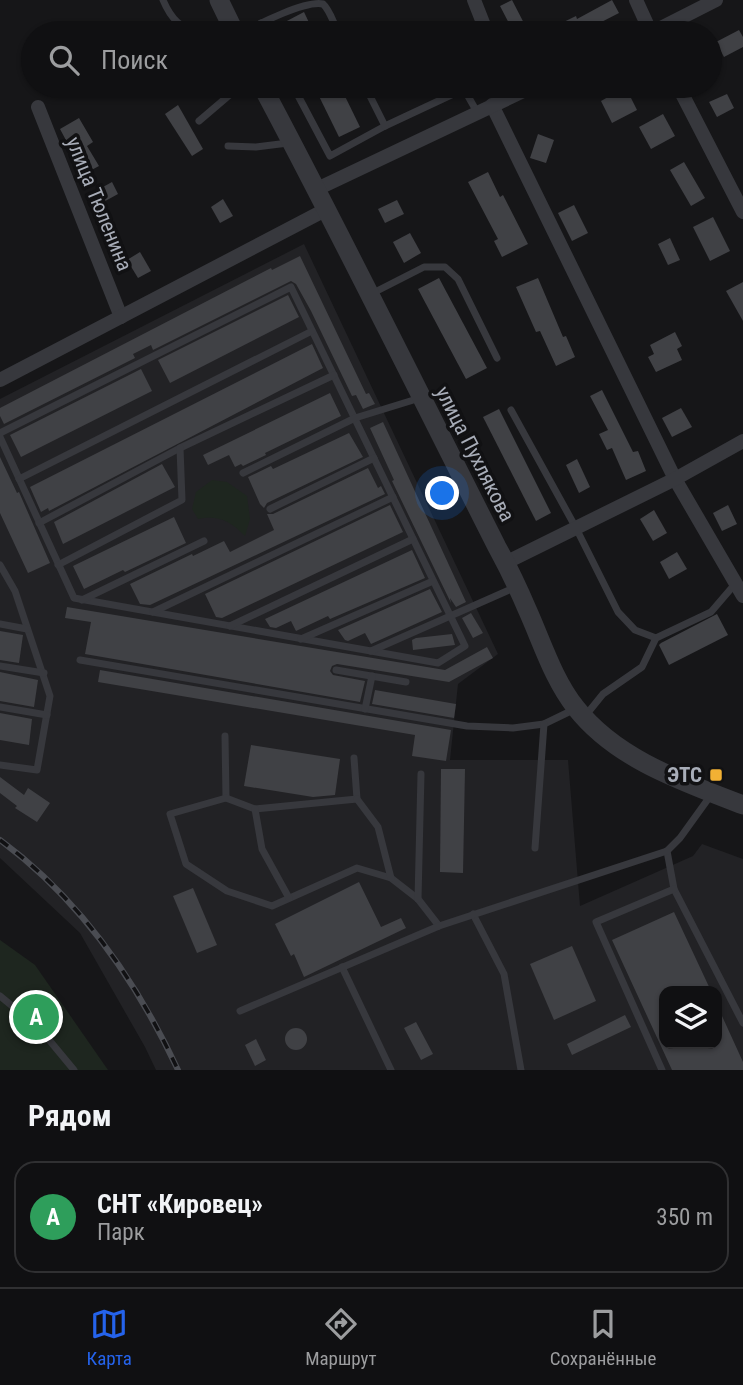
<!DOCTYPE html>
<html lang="ru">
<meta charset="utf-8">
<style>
body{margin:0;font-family:"Roboto Condensed",sans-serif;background:#19191b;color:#f1f3f6}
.controls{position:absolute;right:21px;bottom:21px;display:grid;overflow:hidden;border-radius:14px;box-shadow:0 2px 5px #0004}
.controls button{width:63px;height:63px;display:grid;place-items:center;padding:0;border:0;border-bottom:2px solid #303032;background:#101012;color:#f1f3f6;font:35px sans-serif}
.you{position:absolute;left:443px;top:494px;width:24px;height:24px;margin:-18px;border:5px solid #fff;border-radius:50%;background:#1a73e8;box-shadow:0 0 0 10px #1a73e833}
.badge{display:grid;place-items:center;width:46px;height:46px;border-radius:50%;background:#2563eb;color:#fff;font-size:23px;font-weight:700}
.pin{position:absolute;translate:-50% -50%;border:4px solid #fff;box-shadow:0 2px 7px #0006}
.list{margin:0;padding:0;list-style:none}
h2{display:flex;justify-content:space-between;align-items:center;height:91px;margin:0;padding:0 28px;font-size:30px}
h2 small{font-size:23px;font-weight:400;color:#9c9d9f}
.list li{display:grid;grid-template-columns:46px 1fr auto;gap:21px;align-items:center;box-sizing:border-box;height:112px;margin:0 14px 14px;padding:0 14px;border:2px solid #303032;border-radius:21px}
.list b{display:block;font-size:26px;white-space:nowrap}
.list p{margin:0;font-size:23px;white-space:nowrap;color:#9c9d9f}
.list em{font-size:23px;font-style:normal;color:#9c9d9f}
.icon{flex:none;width:38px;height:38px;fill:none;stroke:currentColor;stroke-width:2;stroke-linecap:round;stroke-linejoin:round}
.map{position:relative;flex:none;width:743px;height:1070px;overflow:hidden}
.search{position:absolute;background:#101012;box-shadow:0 2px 5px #0004;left:21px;right:21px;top:21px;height:77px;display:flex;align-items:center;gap:18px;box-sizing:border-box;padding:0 24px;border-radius:38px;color:#9c9d9f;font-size:26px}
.sheet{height:217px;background:#101012}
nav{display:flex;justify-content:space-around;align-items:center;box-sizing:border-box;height:98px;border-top:2px solid #303032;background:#101012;font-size:19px;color:#9c9d9f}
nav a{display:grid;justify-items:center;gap:4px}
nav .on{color:#2563eb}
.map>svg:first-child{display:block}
.built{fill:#222225;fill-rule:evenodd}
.green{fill:#1e261f}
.building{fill:#404145}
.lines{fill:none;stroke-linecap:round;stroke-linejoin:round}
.service{stroke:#37383d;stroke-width:7}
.minor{stroke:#37383d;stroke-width:14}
.tertiary{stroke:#37383d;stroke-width:19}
.rail-casing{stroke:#4a4c52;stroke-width:6}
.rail{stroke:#111113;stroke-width:3.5;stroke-dasharray:10;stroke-linecap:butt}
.poi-dot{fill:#f2b134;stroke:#111113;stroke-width:2.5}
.labels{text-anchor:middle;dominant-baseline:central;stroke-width:7;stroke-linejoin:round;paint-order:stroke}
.street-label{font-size:21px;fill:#a8adb8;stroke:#111113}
.poi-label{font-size:21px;font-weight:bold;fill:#a8adb8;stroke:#111113;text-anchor:end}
</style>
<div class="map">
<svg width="743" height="1070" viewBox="0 0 743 1070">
<rect width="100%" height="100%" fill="#161618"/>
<path class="built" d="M304,244L498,654L458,684L450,760H568L580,906L693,856L702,844L743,859V1070H156L145,1047L80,933L0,858V399ZM664,991H717V1044H664Z"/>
<g class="green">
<path d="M212,480L227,482L247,496L250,519L245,536C230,521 219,515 198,519L192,509L196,492Z"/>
<path d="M0,940L35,965L108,1070H0Z"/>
</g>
<g class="building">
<path d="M512,0L527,29L542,21L547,30L576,16L577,19L612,0L619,13L580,33H514L500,6Z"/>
<path d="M304,12L314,33H288L283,23Z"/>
<path d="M739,30L743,37V47L724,57L716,42Z"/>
<path d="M314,86H340L360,127L339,137Z"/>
<path d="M621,86H625L637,110L612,123L601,101L608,97L606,93Z"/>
<path d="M727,94L734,108L717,117L709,102Z"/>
<path d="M178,105L203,149L192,156L165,114Z"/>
<path d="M663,114L675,136L651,149L639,127Z"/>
<path d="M79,118L93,142L87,146L99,166L84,174L60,129Z"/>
<path d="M538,134L554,140L546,163L530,158Z"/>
<path d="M684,162L705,198L691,206L670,170Z"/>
<path d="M488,172L500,197L503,195L528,244L502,257L494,241L498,239L468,182Z"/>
<path d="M112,182L118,194L98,205L92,193Z"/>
<path d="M223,199L233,216L220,223L211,207Z"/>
<path d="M397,200L404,214L385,223L378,209Z"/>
<path d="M574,205L588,233L572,241L558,213Z"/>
<path d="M713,217L730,251L710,261L693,227Z"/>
<path d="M410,233L421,253L404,263L393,242Z"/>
<path d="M670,238L680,260L668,265L658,244Z"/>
<path d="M140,252L151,271L138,278L127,260Z"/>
<path d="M300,256L366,394L369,393L375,404L363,409L356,395L352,396L311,311L296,284L291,281L153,350L151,345L133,354L135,358L4,424L0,416V408L271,268L272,270Z"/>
<path d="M439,278L487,368L466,379L418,289Z"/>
<path d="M538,278L563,337L566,336L575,357L556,366L540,331L536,332L516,287Z"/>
<path d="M743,282V321L726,291Z"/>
<path d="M288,295L299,317L170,383L158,360Z"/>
<path d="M675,332L682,346L677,349L682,360L656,372L648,357L654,354L650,345Z"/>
<path d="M312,344L323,368L49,511L48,508L41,512L30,487Z"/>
<path d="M141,369L152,391L21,457L10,435Z"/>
<path d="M602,390L633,452L638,451L646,471L626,480L612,448L607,450L599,434L608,430L590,396Z"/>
<path d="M330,393L341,416L265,453L266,455L243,466L241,464L235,467L229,455L208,465L203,455Z"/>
<path d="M681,408L692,427L672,437L662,418Z"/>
<path d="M499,409L551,513L536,521L483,417Z"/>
<path d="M383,422L466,602L456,607L450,598L451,603L392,481L394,480L370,428Z"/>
<path d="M349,433L363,457L267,503L264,508L260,504L248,477L271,466L273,469Z"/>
<path d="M0,457L17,493L19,492L50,563L28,573L0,513Z"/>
<path d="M577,459L590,487L579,493L566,465Z"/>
<path d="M162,464L175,487L63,544L54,522Z"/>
<path d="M368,468L378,488L381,486L385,494L150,605L140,604L130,584L192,554L193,556L224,541L230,552L274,530L267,514H273Z"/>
<path d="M390,505L403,532L222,618L216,617L205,594Z"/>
<path d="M728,505L737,524L722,531L713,513Z"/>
<path d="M654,510L667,533L653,541L640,519Z"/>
<path d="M174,517L186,543L125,572L123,570L84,589L73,566Z"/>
<path d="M412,550L425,578L330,619L328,616L296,631L291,621L276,628L270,627L265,619Z"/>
<path d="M677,552L687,569L669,579L660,562Z"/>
<path d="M430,589L442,612L371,644L365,633L348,641L345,640L338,630Z"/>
<path d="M67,607L445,670L487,647L493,658L449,682L337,664L332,666L330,671L333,675L365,681L360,702L85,654L91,622L65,618Z"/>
<path d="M471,613L483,633L473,638L462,618Z"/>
<path d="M717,614L728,635L669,665L659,645L661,643Z"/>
<path d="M0,631L23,635L19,663L0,660Z"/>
<path d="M452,634L455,645L413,650L412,640L416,638Z"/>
<path d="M100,670L451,730L446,761L412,756L415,735L98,682Z"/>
<path d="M0,672L38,680L34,707L0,701Z"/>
<path d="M375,690L456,704L454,718L372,704Z"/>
<path d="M0,713L32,719L29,745L0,740Z"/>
<path d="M251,745L340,759L335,795L313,797L244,786Z"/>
<path d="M441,769H465L463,873L440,872Z"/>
<path d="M0,777L24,795L28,788L50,803L37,822L15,808L17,806L0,793Z"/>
<path d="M359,882L381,927L401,918L406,928L304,977L294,954L291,956L275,924Z"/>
<path d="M193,888L217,945L197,953L173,896Z"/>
<path d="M674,912L711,991H664V1044H717V1005L743,1062V1070H672L612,940Z"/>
<path d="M572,946L596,1001L554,1020L530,964Z"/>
<path d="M625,1015L631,1027L572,1055L567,1044Z"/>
<path d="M416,1022L433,1054L421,1060L404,1028Z"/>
<circle cx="296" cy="1039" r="11"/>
<path d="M256,1039L266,1060L255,1066L245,1045Z"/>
</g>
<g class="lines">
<g class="service">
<path d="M163,0C171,19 180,28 200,33"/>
<path d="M261,23L266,33"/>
<path d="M242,33C258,24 306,0 323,4C330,10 334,25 339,33"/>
<path d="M293,86L330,156L385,126L464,89L477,112"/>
<path d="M365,86L385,126"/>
<path d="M199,121L240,86"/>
<path d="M228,146L256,147L288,143"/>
<path d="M371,294L424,267H445L458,279L497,358"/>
<path d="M511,410L576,528L618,612L635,630L656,638"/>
<path d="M0,433L291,287L465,646L438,663L74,598L0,437"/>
<path d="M243,473L355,418L420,398"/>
<path d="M19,479L312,331"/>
<path d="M270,509L374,458"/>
<path d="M39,523L180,448L334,375"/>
<path d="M0,565L15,591L50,696L37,770L0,765"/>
<path d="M58,565L182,500L180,448"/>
<path d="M82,600L204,541"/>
<path d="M153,612L393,497"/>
<path d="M0,624L27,629"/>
<path d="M230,626L413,539"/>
<path d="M301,639L433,581"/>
<path d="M371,651L516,587"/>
<path d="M80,660L467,726L513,728L544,724L575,709"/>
<path d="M0,666L44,673"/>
<path d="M336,670L406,682"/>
<path d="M0,707L47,715"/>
<path d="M365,709L372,676"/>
<path d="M586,715L603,694L642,667L656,638L711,612L735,584"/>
<path d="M225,736L226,798"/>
<path d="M354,758L357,799L255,809L226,798L170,814L186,864L227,891L272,906L357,868L391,878L418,899L439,926"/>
<path d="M357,799L378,827L391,878"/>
<path d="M255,809L262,849L289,898"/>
<path d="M535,848L544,724"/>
<path d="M667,851L674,889L743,1023"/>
<path d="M418,899L421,774"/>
<path d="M473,914L504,974L521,1070"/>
<path d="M342,967L391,1070"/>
<path d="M0,996L40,1029L74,1070"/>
<path d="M240,1011L439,926L667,851L680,838L711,795"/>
<path d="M662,1070L596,922L674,889"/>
</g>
<g class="minor">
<path d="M474,0L487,33"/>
<path d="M636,0L651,33"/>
<path d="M651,33L716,0"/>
<path d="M678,86L743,212"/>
<path d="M492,105L675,479L743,596"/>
<path d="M38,107L121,317"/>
<path d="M317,189L534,86"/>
<path d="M0,380L327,209"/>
<path d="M505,563L675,479L743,441"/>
</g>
<g class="tertiary">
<path d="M219,0L235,33"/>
<path d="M262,86C343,238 419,393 497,547C508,567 518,588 527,609C542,642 553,679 576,708C617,760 684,782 743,805"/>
</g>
<g class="rail-casing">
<path id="rail" d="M0,840C80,899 136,980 178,1070"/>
</g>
<use href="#rail" class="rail"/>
</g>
<rect class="poi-dot" x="709" y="768" width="14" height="14" rx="3.5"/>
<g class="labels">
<g class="street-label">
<text transform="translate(99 204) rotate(68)">улица Тюленина</text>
<text transform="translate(475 454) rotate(63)">улица Пухлякова</text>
</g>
<g class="poi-label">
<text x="702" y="775">ЭТС</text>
</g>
</g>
</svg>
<div class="controls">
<button><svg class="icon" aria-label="layers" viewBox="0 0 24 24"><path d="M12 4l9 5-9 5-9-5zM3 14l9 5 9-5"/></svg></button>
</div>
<div class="you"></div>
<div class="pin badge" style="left:36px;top:1017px;background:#2e9e5b">A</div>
<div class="search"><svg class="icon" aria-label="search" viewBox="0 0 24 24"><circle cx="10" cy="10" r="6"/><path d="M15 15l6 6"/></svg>Поиск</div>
</div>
<section class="sheet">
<h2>Рядом<small></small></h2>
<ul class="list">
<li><span class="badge" style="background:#2e9e5b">A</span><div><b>СНТ «Кировец»</b><p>Парк</p></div><em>350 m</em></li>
</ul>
</section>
<nav>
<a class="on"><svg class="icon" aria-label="map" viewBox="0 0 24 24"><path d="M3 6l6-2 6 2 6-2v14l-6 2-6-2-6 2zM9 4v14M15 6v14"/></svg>Карта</a>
<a><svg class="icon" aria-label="directions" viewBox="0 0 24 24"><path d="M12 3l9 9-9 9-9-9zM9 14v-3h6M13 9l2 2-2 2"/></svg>Маршрут</a>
<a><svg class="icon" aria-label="saved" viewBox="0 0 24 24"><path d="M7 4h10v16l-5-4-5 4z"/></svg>Сохранённые</a>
</nav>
